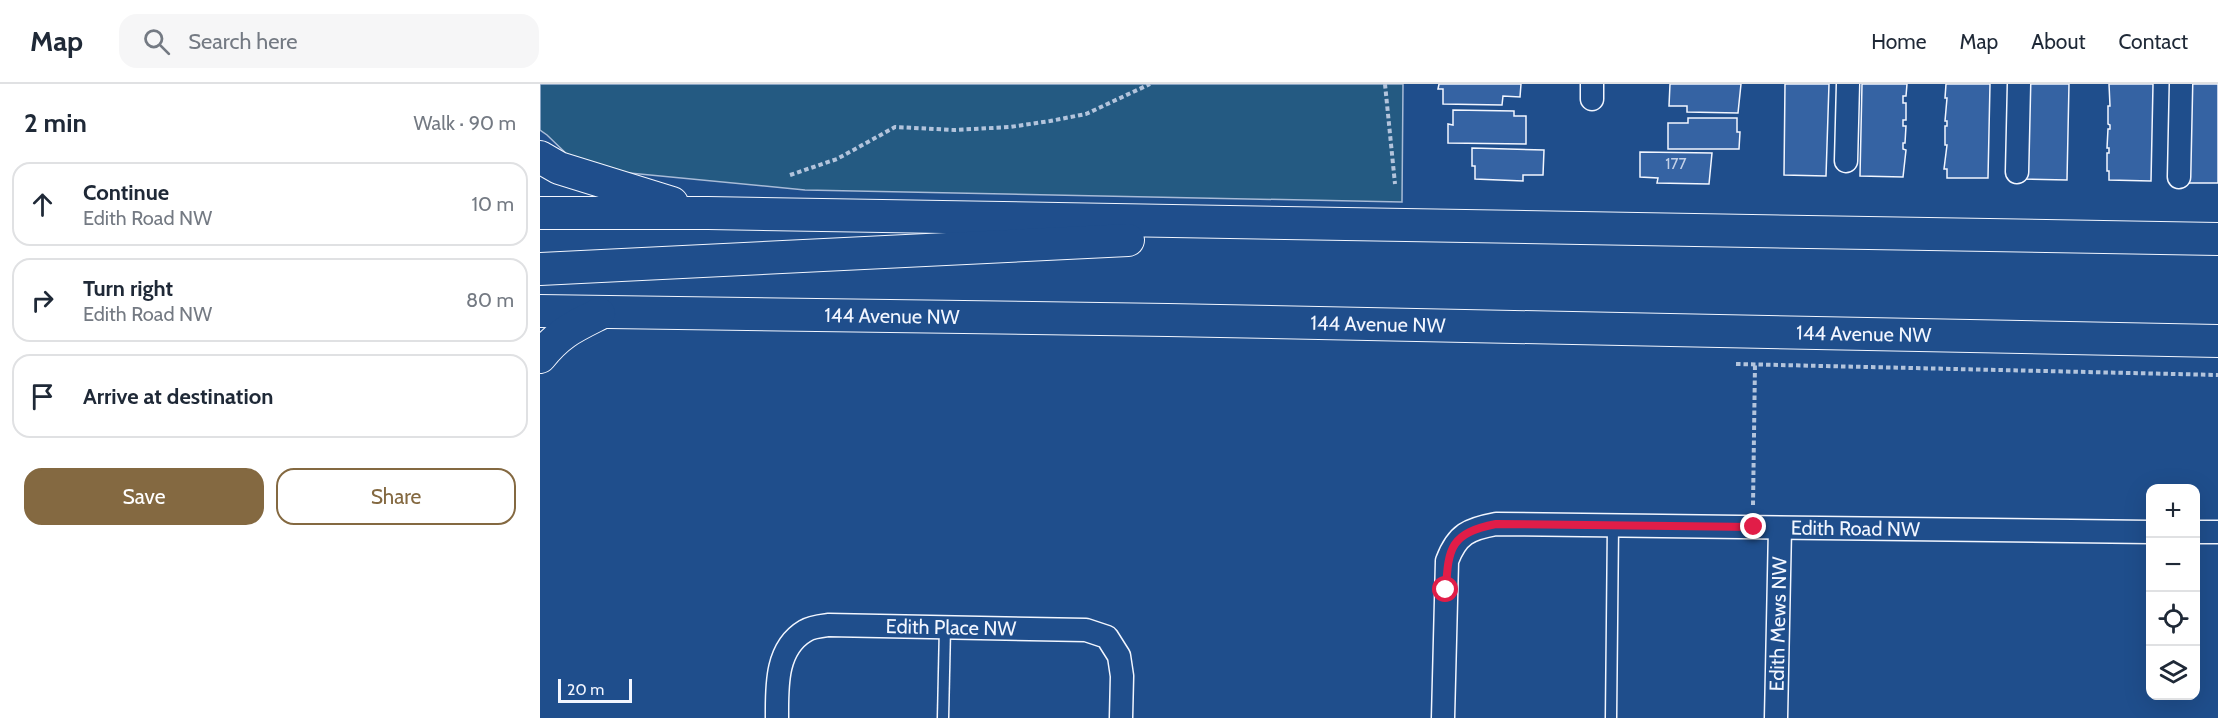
<!DOCTYPE html>
<meta charset="utf-8">
<style>
body{margin:0;font-family:Cabin,sans-serif;background:#f6f6f7;color:#1f2937}
.controls{position:absolute;right:18px;bottom:18px;display:grid;overflow:hidden;border-radius:12px;box-shadow:0 6px 24px #0002}
.controls button{width:54px;height:54px;display:grid;place-items:center;padding:0;border:0;border-bottom:2px solid #e0e1e3;background:#fff;color:#1f2937;font:30px sans-serif}
.scale{position:absolute;left:18px;bottom:15px;width:74px;box-sizing:border-box;padding-left:6px;border:3px solid #f2f6ff;border-top:0;font-size:16px;line-height:21px;white-space:nowrap;color:#f2f6ff;-webkit-text-stroke:4px #1f4e8c;paint-order:stroke}
.stop{position:absolute;width:18px;height:18px;margin:-14px;border:4px solid #e11d48;border-radius:50%;background:#fff}
.stop.end{background:#e11d48;border-color:#fff;box-shadow:0 2px 6px #0008}
.list{margin:0;padding:0;list-style:none}
h2{display:flex;justify-content:space-between;align-items:center;height:78px;margin:0;padding:0 24px;font-size:26px}
h2 small{font-size:20px;font-weight:400;color:#747a83}
.list li{display:grid;grid-template-columns:39px 1fr auto;gap:18px;align-items:center;box-sizing:border-box;height:84px;margin:0 12px 12px;padding:0 12px;border:2px solid #e0e1e3;border-radius:18px}
.list b{display:block;font-size:22px;white-space:nowrap}
.list p{margin:0;font-size:20px;white-space:nowrap;color:#747a83}
.list em{font-size:20px;font-style:normal;color:#747a83}
.actions{display:flex;gap:12px;padding:18px 24px}
.actions a{flex:1;padding:14px 0;border:2px solid #846941;border-radius:18px;text-align:center;font-size:21px;color:#846941}
.actions .main{background:#846941;color:#fff}
.icon{flex:none;width:33px;height:33px;fill:none;stroke:currentColor;stroke-width:2;stroke-linecap:round;stroke-linejoin:round}
.map{position:relative;flex:none;width:1678px;height:634px;overflow:hidden}
header{display:flex;align-items:center;gap:36px;box-sizing:border-box;height:84px;padding:0 30px;background:#fff;border-bottom:2px solid #e0e1e3}
header strong{font-size:28px}
nav{display:flex;gap:33px;margin-inline-start:auto;font-size:21px}
.search{width:420px;height:54px;background:#f6f6f7;display:flex;align-items:center;gap:15px;box-sizing:border-box;padding:0 21px;border-radius:18px;color:#747a83;font-size:22px}
main{display:flex}
aside{flex:1;background:#fff}
.map>svg:first-child{display:block}
.green{fill:#245a82;stroke:#a8bbd7;stroke-width:1.5}
.building{fill:#3563a3;stroke:#f2f6ff;stroke-width:1.5}
.lines{fill:none;stroke-linecap:round;stroke-linejoin:round}
.lane-casing{stroke:#f2f6ff;stroke-width:13}
.street-casing{stroke:#f2f6ff;stroke-width:25}
.secondary-casing{stroke:#f2f6ff;stroke-width:34}
.path{stroke:#b3c4dc;stroke-width:4;stroke-dasharray:4.5 3;stroke-linecap:butt}
.lane{stroke:#1f4e8c;stroke-width:10}
.street{stroke:#1f4e8c;stroke-width:22}
.secondary{stroke:#1f4e8c;stroke-width:32}
.route{stroke:#e11d48;stroke-width:8}
.labels{text-anchor:middle;dominant-baseline:central;stroke-width:4.5;stroke-linejoin:round;paint-order:stroke}
.number-label{font-size:16px;fill:#c3d1e8}
.street-label{font-size:20px;fill:#f2f6ff;stroke:#1f4e8c}
</style>
<header>
<strong>Map</strong>
<div class="search"><svg class="icon" aria-label="search" viewBox="0 0 24 24"><circle cx="10" cy="10" r="6"/><path d="M15 15l6 6"/></svg>Search here</div>
<nav><a>Home</a><a>Map</a><a>About</a><a>Contact</a></nav>
</header>
<main>
<aside>
<h2>2 min<small>Walk · 90 m</small></h2>
<ul class="list">
<li><svg class="icon" aria-label="ahead" viewBox="0 0 24 24"><path d="M12 20V5M6 11l6-6 6 6"/></svg><div><b>Continue</b><p>Edith Road NW</p></div><em>10 m</em></li>
<li><svg class="icon" aria-label="right" viewBox="0 0 24 24"><path d="M7 20v-9h11M14 6l5 5-5 5"/></svg><div><b>Turn right</b><p>Edith Road NW</p></div><em>80 m</em></li>
<li><svg class="icon" aria-label="arrive" viewBox="0 0 24 24"><path d="M6 21V4h12l-3 4 3 4H6"/></svg><div><b>Arrive at destination</b></div></li>
</ul>
<div class="actions"><a class="main">Save</a><a>Share</a></div>
</aside>
<div class="map">
<svg width="1678" height="634" viewBox="0 0 1678 634">
<rect width="100%" height="100%" fill="#1f4e8c"/>
<path class="green" d="M0,0H863L862,118L265,106L79,88L34,77L7,51L0,46Z"/>
<g class="building">
<path d="M899,0H981L980,13L963,12L962,21L903,20V5H898Z"/>
<path d="M1130,0H1201L1198,29L1147,28V22H1129Z"/>
<path d="M1245,0H1289L1286,92L1244,91Z"/>
<path d="M1322,0H1367L1366,12H1363V19H1366V36H1363V42H1366L1365,59H1363V65L1366,66L1363,93L1320,92Z"/>
<path d="M1406,0H1450L1448,94H1407V85H1404L1407,61H1405V42H1407V37H1405L1407,14H1405Z"/>
<path d="M1484,0H1529L1527,96L1482,95Z"/>
<path d="M1569,0H1613L1611,97L1569,96V87H1567V69H1569V64H1567L1568,45H1570V41L1568,40V22H1570Z"/>
<path d="M1647,0H1678V99H1645Z"/>
<path d="M913,26L974,27V32H986V60L908,59V40L913,41Z"/>
<path d="M1148,34H1197V48H1200L1199,65H1128V39H1148Z"/>
<path d="M932,64L1004,66L1003,91H983V97L935,95V82H932Z"/>
<path d="M1100,68L1172,69L1169,100L1117,99L1118,94L1100,93Z"/>
</g>
<g class="lines">
<g class="lane-casing">
<g id="lane">
<path d="M403,634L405,543"/>
<path d="M1071,634L1073,441"/>
</g>
</g>
<g class="street-casing">
<g id="street">
<path d="M1052,15V0"/>
<path d="M1306,77L1308,0"/>
<path d="M1477,88L1479,0"/>
<path d="M1639,93L1641,0"/>
<path d="M1656,448H1678"/>
<path id="s1" d="M237,634C237,604 235,565 265,547C271,543 281,542 289,541L546,546L567,553L579,572L582,592L581,634"/>
<path id="s2" d="M903,634L907,477C917,450 929,445 956,440L1610,448"/>
<path id="s3" d="M1236,634L1240,444"/>
</g>
</g>
<g class="secondary-casing">
<g id="secondary">
<path d="M0,73L19,84L132,119"/>
<path d="M0,129H168L1678,155"/>
<path d="M0,185L588,156"/>
<path id="s4" d="M0,227L628,236L1678,257"/>
<path d="M0,273C19,249 33,243 59,230"/>
</g>
</g>
<g class="path">
<path d="M845,0L855,100"/>
<path d="M250,91L297,75L355,43L414,46L470,43L510,37L546,30L610,0"/>
<path d="M1196,280L1678,291"/>
<path d="M1213,421L1215,280"/>
</g>
<use href="#lane" class="lane"/>
<use href="#street" class="street"/>
<use href="#secondary" class="secondary"/>
</g>
<g class="lines">
<path class="route" d="M906,506C908,463 911,449 956,440L1214,443"/>
</g>
<g class="labels">
<g class="number-label">
<text x="1136" y="79">177</text>
</g>
<g class="street-label">
<text stroke="none"><textPath href="#s4" startOffset="352">144 Avenue NW</textPath></text>
<text stroke="none"><textPath href="#s4" startOffset="838">144 Avenue NW</textPath></text>
<text stroke="none"><textPath href="#s4" startOffset="1324">144 Avenue NW</textPath></text>
<text stroke="none"><textPath href="#s2" startOffset="582">Edith Road NW</textPath></text>
<text stroke="none"><textPath href="#s3" startOffset="94">Edith Mews NW</textPath></text>
<text stroke="none"><textPath href="#s1" startOffset="243">Edith Place NW</textPath></text>
</g>
</g>
</svg>
<div class="controls">
<button>+</button>
<button>−</button>
<button><svg class="icon" aria-label="locate" viewBox="0 0 24 24"><circle cx="12" cy="12" r="6"/><path d="M12 2v4M12 18v4M2 12h4M18 12h4"/></svg></button>
<button><svg class="icon" aria-label="layers" viewBox="0 0 24 24"><path d="M12 4l9 5-9 5-9-5zM3 14l9 5 9-5"/></svg></button>
</div>
<div class="scale">20 m</div>
<div class="stop" style="left:906px;top:506px"></div>
<div class="stop end" style="left:1214px;top:443px"></div>
</div>
</main>
